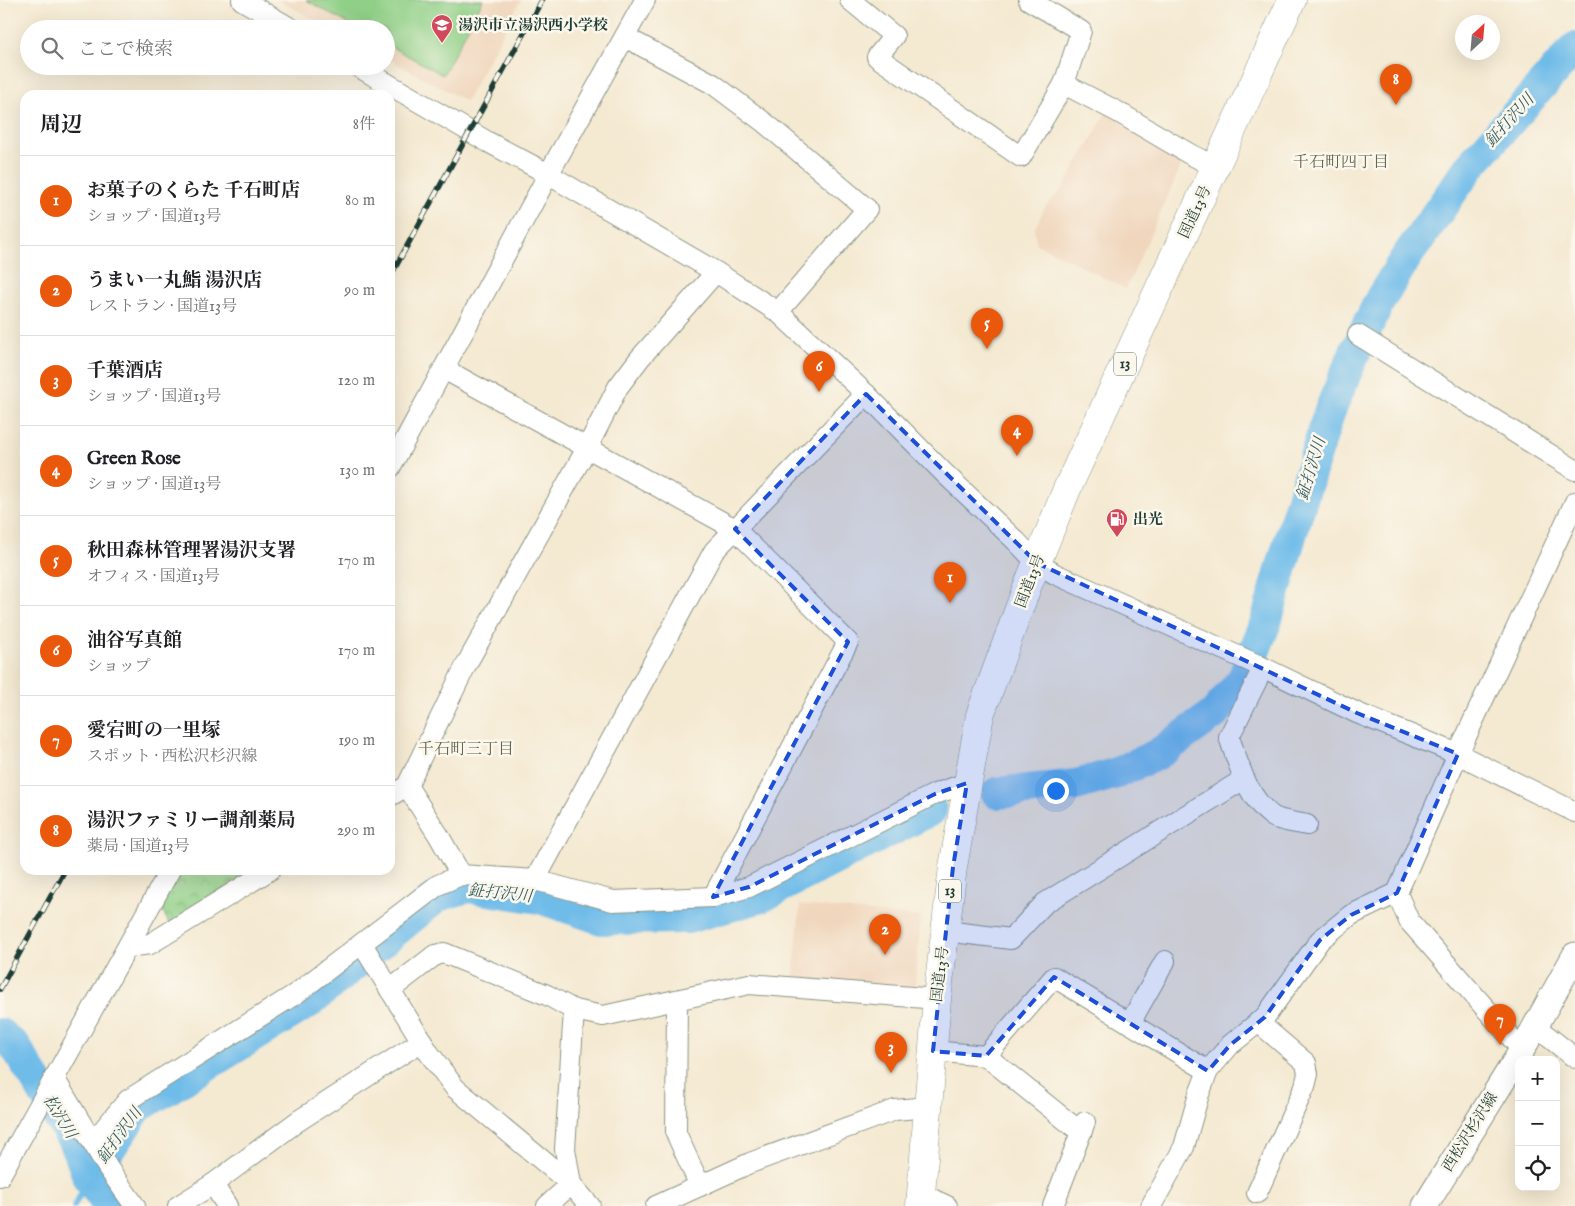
<!DOCTYPE html>
<html lang="ja">
<meta charset="utf-8">
<style>
body{margin:0;font-family:"IM FELL English","Noto Serif JP",serif;background:#f6f6f6;color:#202124}
.controls{position:absolute;right:15px;bottom:15px;display:grid;overflow:hidden;border-radius:10px;box-shadow:0 5px 20px #0002}
.controls button{width:45px;height:45px;display:grid;place-items:center;padding:0;border:0;border-bottom:1px solid #e0e0e0;background:#fff;color:#202124;font:25px sans-serif}
.compass{position:absolute;left:1455px;top:15px;width:45px;height:45px;border-radius:50%;background:#fff;box-shadow:0 5px 20px #0002;rotate:26deg}
.you{position:absolute;left:1055px;top:790px;width:18px;height:18px;margin:-12px;border:4px solid #fff;border-radius:50%;background:#1a73e8;box-shadow:0 0 0 8px #1a73e833}
.badge{display:grid;place-items:center;width:32px;height:32px;border-radius:50%;background:#ea580c;color:#fff;font-size:16px;font-weight:700}
.pin{position:absolute;translate:-50% -41px;filter:drop-shadow(0 1px 2px #0008)}
.pin::after{content:'';position:absolute;top:26px;width:18px;height:15px;background:inherit;clip-path:polygon(0 0,100% 0,50% 100%)}
.list{margin:0;padding:0;list-style:none}
h2{display:flex;justify-content:space-between;align-items:center;height:65px;margin:0;padding:0 20px;font-size:21px}
h2 small{font-size:16px;font-weight:400;color:#757577}
.list li{display:grid;grid-template-columns:32px 1fr auto;gap:15px;align-items:center;box-sizing:border-box;height:90px;padding:0 20px;border-top:1px solid #e0e0e0}
.list b{display:block;font-size:19px;white-space:nowrap}
.list p{margin:0;font-size:16px;white-space:nowrap;color:#757577}
.list em{font-size:16px;font-style:normal;color:#757577}
.icon{flex:none;width:28px;height:28px;fill:none;stroke:currentColor;stroke-width:2;stroke-linecap:round;stroke-linejoin:round}
.map{position:relative;flex:none;width:1575px;height:1206px;overflow:hidden}
.search{position:absolute;background:#fff;box-shadow:0 5px 20px #0002;left:20px;top:20px;width:375px;height:55px;display:flex;align-items:center;gap:12px;box-sizing:border-box;padding:0 18px;border-radius:28px;color:#757577;font-size:19px}
.panel{position:absolute;background:#fff;box-shadow:0 5px 20px #0002;left:20px;top:90px;width:375px;height:785px;border-radius:15px}
.map>svg:first-child{display:block}
.built{fill:#f0d6bc}
.park{fill:url(#park-crowns);stroke:#57865d}
.pitch{fill:#8fcf86;stroke:#57865d}
.lines{fill:none;stroke-linecap:round;stroke-linejoin:round}
.stream{stroke:#6fbce9;stroke-width:5.5}
.river{stroke:#6fbce9;stroke-width:32}
.minor-casing{stroke:#8a9382;stroke-width:22}
.major-casing{stroke:#8a9382;stroke-width:27}
.highway-casing{stroke:#8a9382;stroke-width:29}
.minor{stroke:#fff;stroke-width:20}
.major{stroke:#fff;stroke-width:25}
.highway{stroke:#fff;stroke-width:28}
.rail-casing{stroke:#1f3d34;stroke-width:5.5}
.rail{stroke:#fbf7ec;stroke-width:4;stroke-dasharray:11;stroke-linecap:butt}
.marked{fill:#1d4ed8;fill-opacity:0.2;stroke:#1d4ed8;stroke-width:4;stroke-dasharray:10 6;stroke-linejoin:round}
.labels{text-anchor:middle;dominant-baseline:central;stroke-width:5;stroke-linejoin:round;paint-order:stroke}
.shield{fill:#fbf7ec;stroke:#61756b;stroke-width:1}
.shield-label{font-size:14px;font-weight:bold;fill:#1f3d34}
.poi-label{font-size:15px;font-weight:bold;fill:#1f3d34;stroke:#fbf7ec;text-anchor:start}
.street-label{font-size:15px;fill:#1f3d34;stroke:#fbf7ec}
.water-label{font-size:16px;font-style:italic;fill:#335d61;stroke:#fbf7ec}
.neighbourhood-label{font-size:16px;fill:#64674c;stroke:#fbf7ec}
</style>
<div class="map">
<svg width="1575" height="1206" viewBox="0 0 1575 1206">
<defs>
<pattern id="park-crowns" width="20" height="18" patternUnits="userSpaceOnUse" patternTransform="scale(1.25)"><rect width="20" height="18" fill="#8fcf86"/><path d="M2 6a3 3 0 1 1 6 0M12 15a3 3 0 1 1 6 0" fill="none" stroke="#74a96e"/></pattern>
</defs>
<rect width="100%" height="100%" fill="#fbf7ec"/>
<filter id="ink" filterUnits="userSpaceOnUse"><feTurbulence type="fractalNoise" baseFrequency=".02" numOctaves="2"/><feDisplacementMap in="SourceGraphic" scale="10" xChannelSelector="R" yChannelSelector="G"/><feConvolveMatrix kernelMatrix="1 2 1 2 8 2 1 2 1" color-interpolation-filters="sRGB"/></filter>
<filter id="wash" filterUnits="userSpaceOnUse"><feTurbulence type="fractalNoise" baseFrequency=".0096" numOctaves="4" result="noise"/><feDisplacementMap in="SourceGraphic" scale="20" xChannelSelector="R" yChannelSelector="G"/><feGaussianBlur stdDeviation="1.12" result="paint"/><feColorMatrix in="noise" values="0 0 0 0 0 0 0 0 0 0 0 0 0 0 0 0 0 1.4 0 .05"/><feComposite in="paint" operator="in"/></filter>
<g filter="url(#wash)">
<rect width="100%" height="100%" fill="#f4e9d1"/>
<g class="built">
<path d="M278,0H521L466,101L386,58V29H331Z"/>
<path d="M1107,112L1181,166L1126,289L1037,244L1034,230L1045,207L1063,188Z"/>
<path d="M800,905L921,917L914,994L793,982Z"/>
</g>
<path class="park" d="M180,870H253L169,924L160,905Z"/>
<path class="pitch" d="M306,0H483L443,75L386,44V29H358Z"/>
<g class="lines">
<path class="stream" d="M74,1206L89,1179"/>
<g class="river">
<path d="M997,793L1076,785L1117,773L1158,754L1214,714L1243,679L1266,622L1296,518L1329,413L1354,354L1381,298L1405,259L1470,166L1575,48"/>
<path d="M0,1034L15,1046L77,1147L89,1179L109,1206"/>
<path d="M89,1179L138,1107L308,1003L438,896L468,887L540,898L602,919L687,918L761,897L931,810"/>
</g>
</g>
</g>
<g filter="url(#ink)">
<g class="lines">
<g class="minor-casing">
<g id="minor">
<path d="M242,0L292,29"/>
<path d="M850,0L894,36L877,57L1021,157L1064,84L1118,112L1188,153L1215,167"/>
<path d="M1029,0L1081,31L1064,84"/>
<path d="M625,37L713,84L765,123L867,209L778,312"/>
<path d="M357,66L488,142L539,169L716,272L778,312L866,394L944,473L1016,541L1037,563L1055,574L1258,665L1357,713L1458,754L1575,812"/>
<path d="M1358,335L1575,470"/>
<path d="M444,369L735,529L848,642L713,897"/>
<path d="M390,468L548,175L645,0"/>
<path d="M1263,668L1229,737C1239,765 1247,797 1272,816C1279,821 1298,823 1307,825"/>
<path d="M407,786L439,836L461,875"/>
<path d="M390,796L407,786L466,665L587,448L618,387L640,358L716,272"/>
<path d="M535,880L714,551L866,394"/>
<path d="M945,931L1011,939L1045,903L1244,779"/>
<path d="M362,944L429,1053L455,1088L571,1184L547,1206"/>
<path d="M128,947L150,944L270,870"/>
<path d="M390,990L435,955L444,953L547,995L574,1010"/>
<path d="M677,1000L676,1133L700,1186"/>
<path d="M1130,1023L1165,961"/>
<path d="M1536,1027L1575,1058"/>
<path d="M1522,1050L1409,921L1397,893L1458,754L1575,502"/>
<path d="M933,1051L986,1056L1073,1126L1082,1131"/>
<path d="M986,1056L1054,977L1208,1071"/>
<path d="M54,1078L108,1168L135,1206"/>
<path d="M93,1142L128,1100L297,993L438,885L461,875L535,880L613,901L713,897L749,887L935,794L967,783"/>
<path d="M0,1176L170,870"/>
<path d="M213,1184L227,1206"/>
<path d="M1257,1193L1305,1086L1308,1074L1306,1063L1258,1022"/>
<path d="M921,1196L930,1198L947,1206"/>
<path d="M178,1206L213,1184L298,1121L422,1041"/>
<path d="M590,1206L571,1184L565,1149L574,1010L603,1016L749,984L937,999"/>
<path d="M656,1206L750,1163L895,1110L928,1107"/>
<path d="M1053,1206L1085,1122"/>
<path d="M1151,1206L1184,1147L1199,1094L1208,1071L1230,1045L1265,1017L1320,940L1351,915L1397,893"/>
</g>
</g>
<g class="major-casing">
<path id="major" d="M1425,1206L1522,1050L1575,955"/>
</g>
<g class="highway-casing">
<path id="highway" d="M920,1206L937,999L953,867L980,715L1027,587L1067,489L1292,0"/>
</g>
<use href="#minor" class="minor"/>
<use href="#major" class="major"/>
<use href="#highway" class="highway"/>
<g class="rail-casing">
<g id="rail">
<path d="M390,277L542,0"/>
<path d="M0,989L65,870"/>
</g>
</g>
<use href="#rail" class="rail"/>
</g>
</g>
<path class="marked" d="M866,394L1037,563L1357,713L1458,754L1397,893L1351,915L1320,940L1265,1017L1230,1045L1208,1071L1054,977L986,1056L933,1051L953,867L967,783L935,794L749,887L713,897L848,642L735,529Z"/>
<defs>
<g id="school-pin" transform="scale(1.125)"><path d="M0 17L-7.5 6A9.5 9.5 0 1 1 7.5 6Z" fill="#d1495b" stroke="#fbf7ec"/><path d="M0-5L7-2L0 1L-7-2ZM-4 1L0 2.5L4 1V4Q0 6-4 4Z" fill="#fff"/></g>
<g id="fuel-pin" transform="scale(1.125)"><path d="M0 17L-7.5 6A9.5 9.5 0 1 1 7.5 6Z" fill="#d1495b" stroke="#fbf7ec"/><path d="M-5.5-6h7V0h2V4h1.3V-2.5L3-4.5l.8-.8L6-3V5H2.5V1h-1V6h-7ZM-4.2-4.7v3.2H.2V-4.7Z" fill="#fff"/></g>
</defs>
<g fill-rule="evenodd">
<use href="#school-pin" x="442" y="25"/>
<use href="#fuel-pin" x="1117" y="519"/>
</g>
<g class="labels">
<g class="shield">
<rect x="1114" y="352.5" width="22" height="23" rx="4"/>
<rect x="939" y="879.5" width="22" height="23" rx="4"/>
</g>
<g class="shield-label">
<text x="1125" y="364">13</text>
<text x="950" y="891">13</text>
</g>
<g class="poi-label">
<text x="458" y="25">湯沢市立湯沢西小学校</text>
<text x="1133" y="519">出光</text>
</g>
<g class="street-label">
<text transform="translate(1195 212) rotate(-65)">国道13号</text>
<text transform="translate(1030 581) rotate(-69)">国道13号</text>
<text transform="translate(940 974) rotate(-83)">国道13号</text>
<text transform="translate(1470 1132) rotate(-58)">西松沢杉沢線</text>
</g>
<g class="water-label">
<text transform="translate(1510 121) rotate(-48)">鉦打沢川</text>
<text transform="translate(1312 469) rotate(-73)">鉦打沢川</text>
<text transform="translate(500 894) rotate(6)">鉦打沢川</text>
<text transform="translate(59 1117) rotate(58)">松沢川</text>
<text transform="translate(120 1136) rotate(-54)">鉦打沢川</text>
</g>
<g class="neighbourhood-label">
<text x="1341" y="163">千石町四丁目</text>
<text x="466" y="750">千石町三丁目</text>
</g>
</g>
</svg>
<div class="controls">
<button>+</button>
<button>−</button>
<button><svg class="icon" aria-label="locate" viewBox="0 0 24 24"><circle cx="12" cy="12" r="6"/><path d="M12 2v4M12 18v4M2 12h4M18 12h4"/></svg></button>
</div>
<svg class="compass" viewBox="-18 -18 36 36"><path d="M0-13l5 13h-10z" fill="#e53935"/><path d="M0 13l5-13h-10z" fill="#757577"/></svg>
<div class="you"></div>
<div class="pin badge" style="left:950px;top:603px">1</div>
<div class="pin badge" style="left:885px;top:955px">2</div>
<div class="pin badge" style="left:891px;top:1073px">3</div>
<div class="pin badge" style="left:1017px;top:456px">4</div>
<div class="pin badge" style="left:987px;top:349px">5</div>
<div class="pin badge" style="left:819px;top:392px">6</div>
<div class="pin badge" style="left:1500px;top:1045px">7</div>
<div class="pin badge" style="left:1396px;top:105px">8</div>
<div class="search"><svg class="icon" aria-label="search" viewBox="0 0 24 24"><circle cx="10" cy="10" r="6"/><path d="M15 15l6 6"/></svg>ここで検索</div>
<section class="panel">
<h2>周辺<small>8件</small></h2>
<ul class="list">
<li><span class="badge">1</span><div><b>お菓子のくらた 千石町店</b><p>ショップ · 国道13号</p></div><em>80 m</em></li>
<li><span class="badge">2</span><div><b>うまい一丸鮨 湯沢店</b><p>レストラン · 国道13号</p></div><em>90 m</em></li>
<li><span class="badge">3</span><div><b>千葉酒店</b><p>ショップ · 国道13号</p></div><em>120 m</em></li>
<li><span class="badge">4</span><div><b>Green Rose</b><p>ショップ · 国道13号</p></div><em>130 m</em></li>
<li><span class="badge">5</span><div><b>秋田森林管理署湯沢支署</b><p>オフィス · 国道13号</p></div><em>170 m</em></li>
<li><span class="badge">6</span><div><b>油谷写真館</b><p>ショップ</p></div><em>170 m</em></li>
<li><span class="badge">7</span><div><b>愛宕町の一里塚</b><p>スポット · 西松沢杉沢線</p></div><em>190 m</em></li>
<li><span class="badge">8</span><div><b>湯沢ファミリー調剤薬局</b><p>薬局 · 国道13号</p></div><em>290 m</em></li>
</ul>
</section>
</div>
